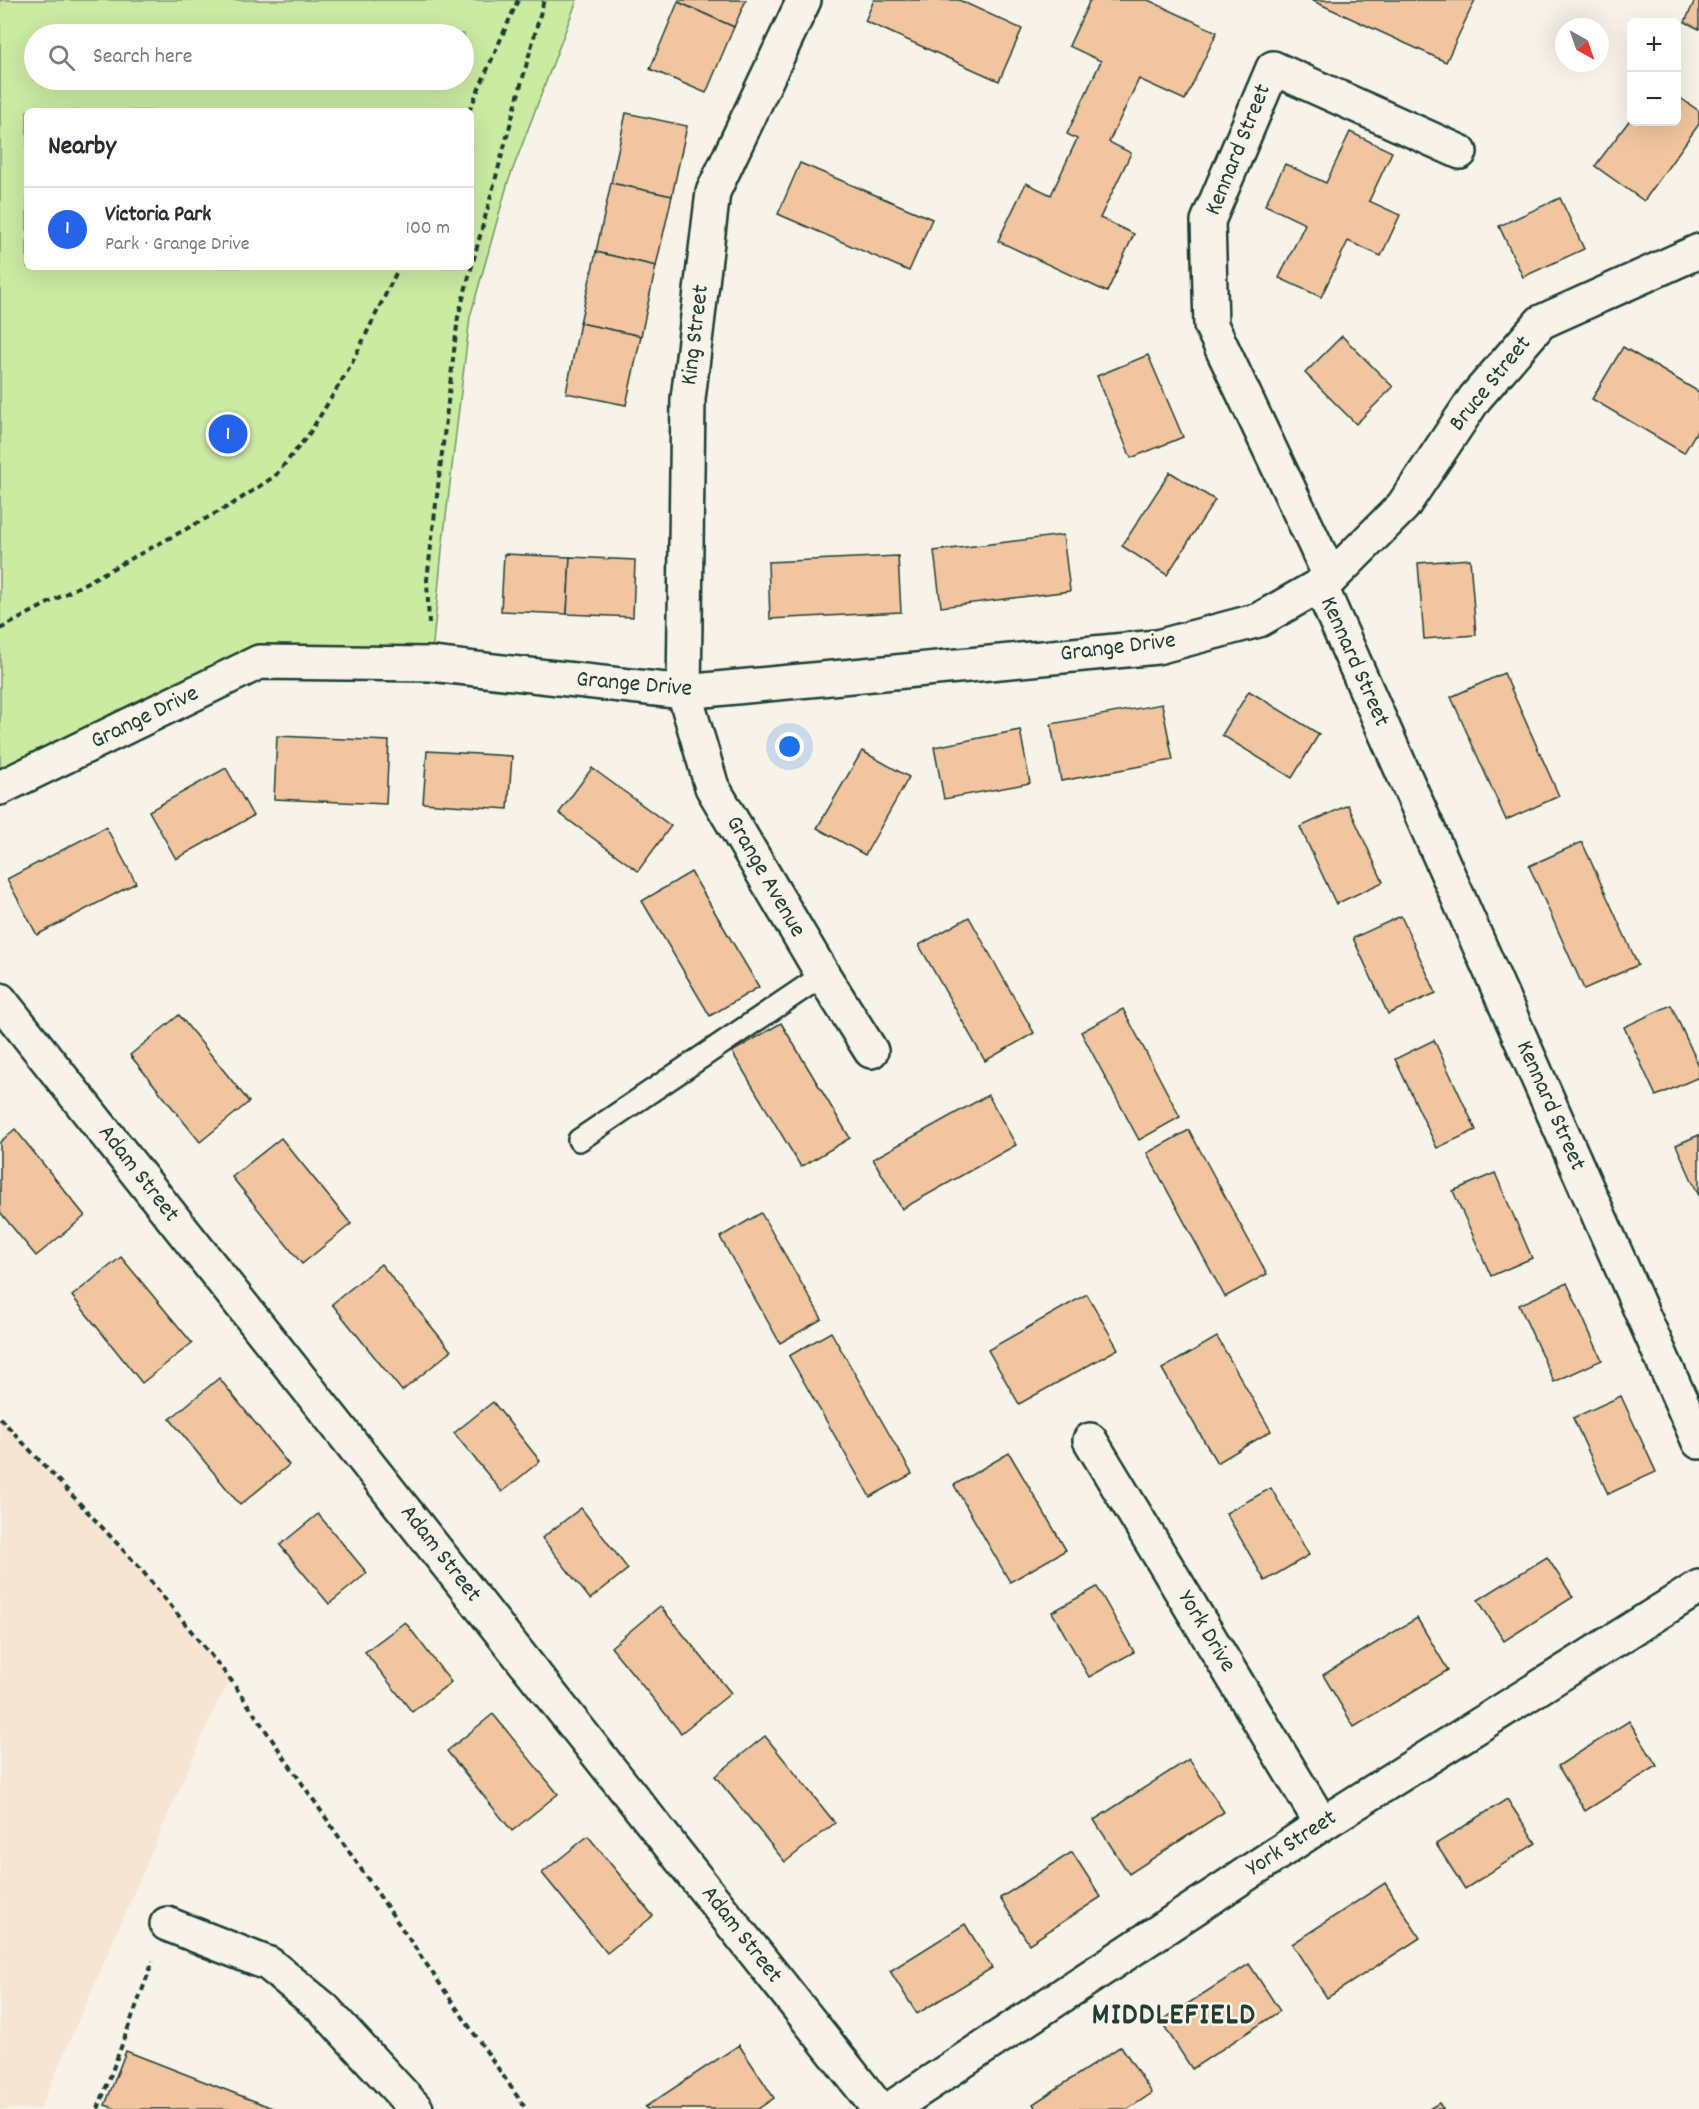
<!DOCTYPE html>
<meta charset="utf-8">
<style>
body{margin:0;font-family:Dekko,sans-serif;background:#f2f2f3;color:#2b2b33}
.controls{position:absolute;right:18px;top:18px;display:grid;overflow:hidden;border-radius:9px;box-shadow:0 6px 24px #0002}
.controls button{width:54px;height:54px;display:grid;place-items:center;padding:0;border:0;border-bottom:2px solid #e1e1e2;background:#fff;color:#2b2b33;font:30px sans-serif}
.compass{position:absolute;left:1555px;top:18px;width:54px;height:54px;border-radius:50%;background:#fff;box-shadow:0 6px 24px #0002;rotate:140deg}
.you{position:absolute;left:790px;top:747px;width:21px;height:21px;margin:-15px;border:4px solid #fff;border-radius:50%;background:#1a73e8;box-shadow:0 0 0 9px #1a73e833}
.badge{display:grid;place-items:center;width:39px;height:39px;border-radius:50%;background:#2563eb;color:#fff;font-size:20px;font-weight:700}
.pin{position:absolute;translate:-50% -50%;border:3px solid #fff;box-shadow:0 2px 6px #0006}
.list{margin:0;padding:0;list-style:none}
h2{display:flex;justify-content:space-between;align-items:center;height:78px;margin:0;padding:0 24px;font-size:26px}
h2 small{font-size:20px;font-weight:400;color:#7c7c81}
.list li{display:grid;grid-template-columns:39px 1fr auto;gap:18px;align-items:center;box-sizing:border-box;height:84px;padding:0 24px;border-top:2px solid #e1e1e2}
.list b{display:block;font-size:22px;white-space:nowrap}
.list p{margin:0;font-size:20px;white-space:nowrap;color:#7c7c81}
.list em{font-size:20px;font-style:normal;color:#7c7c81}
.icon{flex:none;width:33px;height:33px;fill:none;stroke:currentColor;stroke-width:2;stroke-linecap:round;stroke-linejoin:round}
.map{position:relative;flex:none;width:1699px;height:2109px;overflow:hidden}
.search{position:absolute;background:#fff;box-shadow:0 6px 24px #0002;left:24px;top:24px;width:450px;height:66px;display:flex;align-items:center;gap:15px;box-sizing:border-box;padding:0 21px;border-radius:33px;color:#7c7c81;font-size:22px}
.panel{position:absolute;background:#fff;box-shadow:0 6px 24px #0002;left:24px;top:108px;width:450px;height:162px;border-radius:9px}
.map>svg:first-child{display:block}
.built{fill:#f5e5d2}
.green{fill:#cbeaa2;stroke:#75946b;stroke-width:1.5;fill-rule:evenodd}
.building{fill:#f0c59f;stroke:#1f3d34;stroke-width:1.5}
.lines{fill:none;stroke-linecap:round;stroke-linejoin:round}
.service-casing{stroke:#1f3d34;stroke-width:26}
.minor-casing{stroke:#1f3d34;stroke-width:38}
.path{stroke:#1f3d34;stroke-width:4;stroke-dasharray:6 4.5;stroke-linecap:butt}
.service{stroke:#f7f3e8;stroke-width:21}
.minor{stroke:#f7f3e8;stroke-width:33}
.labels{text-anchor:middle;dominant-baseline:central;stroke-width:5;stroke-linejoin:round;paint-order:stroke}
.street-label{font-size:24px;fill:#1f3d34;stroke:#f7f3e8}
.district-label{font-size:30px;font-weight:bold;letter-spacing:1.5px;fill:#1f3d34;stroke:#f7f3e8}
</style>
<div class="map">
<svg width="1699" height="2109" viewBox="0 0 1699 2109">
<rect width="100%" height="100%" fill="#f7f3e8"/>
<filter id="ink" filterUnits="userSpaceOnUse"><feTurbulence type="fractalNoise" baseFrequency=".0167" numOctaves="2"/><feDisplacementMap in="SourceGraphic" scale="12" xChannelSelector="R" yChannelSelector="G"/><feConvolveMatrix kernelMatrix="1 2 1 2 8 2 1 2 1" color-interpolation-filters="sRGB"/></filter>
<g filter="url(#ink)">
<path class="built" d="M0,1418L140,1568L231,1680L214,1709L40,2109H0Z"/>
<path class="green" d="M0,0H577L508,182L470,317L442,550L431,664L259,662L0,788ZM34,34H464V80H34ZM27,111H471V267H27Z"/>
<g class="building">
<path d="M679,0H746L734,27L678,2Z"/>
<path d="M874,0H959L1022,29L999,81L865,21Z"/>
<path d="M1090,0H1148L1217,32L1185,100L1139,79L1109,142L1131,153L1100,218L1134,234L1107,292L998,241L1026,183L1051,195L1077,139L1067,134L1101,61L1069,46Z"/>
<path d="M1311,0H1475L1446,62Z"/>
<path d="M1695,0H1699V29L1685,22Z"/>
<path d="M678,2L734,27L706,93L650,69Z"/>
<path d="M1676,95L1699,111V124L1644,201L1595,166L1632,117V122H1676Z"/>
<path d="M626,113L687,126L672,196L611,183Z"/>
<path d="M1350,132L1392,152L1369,201L1400,215L1381,256L1348,241L1321,297L1279,278L1305,224L1265,205L1285,164L1326,183Z"/>
<path d="M800,163L932,219L909,271L778,214Z"/>
<path d="M611,183L672,196L656,266L596,252Z"/>
<path d="M1560,198L1584,249L1523,277L1499,226Z"/>
<path d="M596,252L656,266L641,336L580,323Z"/>
<path d="M580,323L641,336L626,405L566,393Z"/>
<path d="M1342,336L1393,387L1356,424L1305,373Z"/>
<path d="M1623,347L1699,392V427L1684,453L1592,399Z"/>
<path d="M1148,355L1183,437L1131,458L1097,376Z"/>
<path d="M1170,472L1215,500L1167,575L1122,546Z"/>
<path d="M1063,535L1070,591L941,607L934,551Z"/>
<path d="M504,554L570,557L567,614L501,611Z"/>
<path d="M898,556L901,612L770,619L768,562Z"/>
<path d="M570,557L635,560L633,617L567,614Z"/>
<path d="M1470,559L1476,635L1424,639L1418,563Z"/>
<path d="M1504,673L1559,796L1506,820L1451,697Z"/>
<path d="M1249,691L1319,734L1292,778L1222,735Z"/>
<path d="M1162,704L1173,760L1061,781L1051,724Z"/>
<path d="M1020,730L1030,783L944,799L934,747Z"/>
<path d="M277,736L389,741L386,804L274,799Z"/>
<path d="M427,751L512,756L508,809L423,803Z"/>
<path d="M862,751L909,777L865,855L817,828Z"/>
<path d="M226,768L253,816L176,859L149,811Z"/>
<path d="M592,768L671,826L638,871L559,813Z"/>
<path d="M1348,805L1383,882L1336,904L1300,827Z"/>
<path d="M106,827L136,883L37,935L7,879Z"/>
<path d="M1582,842L1638,965L1584,989L1529,866Z"/>
<path d="M691,872L759,987L710,1016L642,901Z"/>
<path d="M1401,916L1436,993L1388,1014L1353,938Z"/>
<path d="M969,917L1034,1033L985,1061L919,945Z"/>
<path d="M1671,1005L1699,1066V1077L1656,1096L1624,1027Z"/>
<path d="M1123,1009L1180,1117L1139,1140L1081,1032Z"/>
<path d="M179,1015L249,1102L200,1142L130,1055Z"/>
<path d="M781,1023L850,1138L801,1167L732,1052Z"/>
<path d="M1434,1040L1476,1130L1437,1148L1395,1059Z"/>
<path d="M988,1095L1016,1145L902,1209L873,1159Z"/>
<path d="M15,1129L85,1216L36,1256L0,1212V1142Z"/>
<path d="M1189,1130L1267,1274L1225,1297L1147,1153Z"/>
<path d="M1699,1135V1196L1676,1145Z"/>
<path d="M281,1138L351,1224L302,1264L232,1177Z"/>
<path d="M1495,1173L1532,1258L1491,1276L1453,1191Z"/>
<path d="M761,1213L822,1319L780,1343L720,1237Z"/>
<path d="M121,1257L192,1343L142,1383L72,1296Z"/>
<path d="M381,1264L451,1351L402,1391L332,1304Z"/>
<path d="M1567,1283L1602,1360L1554,1382L1519,1305Z"/>
<path d="M1087,1294L1118,1349L1019,1404L988,1350Z"/>
<path d="M831,1332L912,1474L870,1497L789,1356Z"/>
<path d="M1217,1337L1271,1431L1217,1463L1162,1369Z"/>
<path d="M219,1378L289,1465L240,1505L170,1419Z"/>
<path d="M1621,1396L1656,1472L1608,1494L1573,1418Z"/>
<path d="M493,1402L540,1461L502,1492L454,1433Z"/>
<path d="M1009,1453L1066,1550L1010,1582L954,1485Z"/>
<path d="M1271,1488L1309,1555L1265,1581L1226,1513Z"/>
<path d="M581,1508L628,1569L590,1599L542,1538Z"/>
<path d="M318,1514L367,1573L329,1604L280,1545Z"/>
<path d="M1547,1557L1573,1597L1504,1641L1478,1600Z"/>
<path d="M1097,1587L1134,1652L1089,1677L1052,1612Z"/>
<path d="M660,1606L731,1693L681,1733L611,1647Z"/>
<path d="M1417,1618L1448,1670L1354,1727L1323,1675Z"/>
<path d="M405,1622L451,1682L412,1712L365,1652Z"/>
<path d="M493,1714L558,1794L512,1831L447,1751Z"/>
<path d="M1629,1721L1657,1766L1585,1811L1558,1766Z"/>
<path d="M765,1736L835,1823L785,1862L715,1776Z"/>
<path d="M1189,1759L1224,1812L1129,1874L1094,1820Z"/>
<path d="M1507,1799L1536,1843L1465,1889L1436,1844Z"/>
<path d="M588,1836L653,1916L607,1953L542,1873Z"/>
<path d="M1072,1852L1101,1897L1029,1944L1000,1898Z"/>
<path d="M1385,1883L1420,1938L1327,1998L1292,1944Z"/>
<path d="M965,1924L992,1968L917,2014L890,1971Z"/>
<path d="M1249,1964L1280,2011L1192,2069L1161,2021Z"/>
<path d="M739,2045L774,2098L758,2109H647L645,2107Z"/>
<path d="M1121,2046L1152,2093L1128,2109H1036L1033,2104Z"/>
<path d="M126,2051L275,2109H116L105,2105Z"/>
<path d="M1439,2103L1443,2109H1429Z"/>
</g>
<g class="lines">
<g class="service-casing">
<path id="service" d="M579,1140L823,975"/>
</g>
<g class="minor-casing">
<g id="minor">
<path d="M804,0L713,192L688,399L684,692L712,787L823,975L871,1051"/>
<path d="M1699,251L1541,322L1475,398L1403,506L1331,578L1320,585L1699,1442"/>
<path d="M1331,578L1211,325L1208,221L1273,68L1460,152"/>
<path d="M0,788L259,662L431,664L684,692L1157,647L1259,620L1320,585"/>
<path d="M0,1000L879,2109"/>
<path d="M1090,1440L1322,1824"/>
<path d="M167,1924L269,1964L324,2009L416,2109"/>
<path d="M890,2109L1322,1824L1699,1587"/>
</g>
</g>
<g class="path">
<path d="M469,111L518,0"/>
<path d="M429,624L427,580L458,317L544,0"/>
<path d="M0,629L231,505L275,476L309,434L350,367L399,267"/>
<path d="M0,1418L140,1568L231,1680L526,2109"/>
<path d="M98,2109L153,1961"/>
</g>
<use href="#service" class="service"/>
<use href="#minor" class="minor"/>
</g>
</g>
<g class="labels">
<g class="street-label">
<text transform="translate(1239 150) rotate(-68)">Kennard Street</text>
<text transform="translate(696 335) rotate(-83)">King Street</text>
<text transform="translate(1491 384) rotate(-51)">Bruce Street</text>
<text transform="translate(1118 648) rotate(-7)">Grange Drive</text>
<text transform="translate(1354 662) rotate(66)">Kennard Street</text>
<text transform="translate(634 685) rotate(5)">Grange Drive</text>
<text transform="translate(145 718) rotate(-26)">Grange Drive</text>
<text transform="translate(765 877) rotate(60)">Grange Avenue</text>
<text transform="translate(1550 1106) rotate(66)">Kennard Street</text>
<text transform="translate(138 1174) rotate(52)">Adam Street</text>
<text transform="translate(440 1554) rotate(52)">Adam Street</text>
<text transform="translate(1206 1632) rotate(59)">York Drive</text>
<text transform="translate(1292 1844) rotate(-33)">York Street</text>
<text transform="translate(741 1935) rotate(52)">Adam Street</text>
</g>
<g class="district-label">
<text x="1174" y="2017">MIDDLEFIELD</text>
</g>
</g>
</svg>
<div class="controls">
<button>+</button>
<button>−</button>
</div>
<svg class="compass" viewBox="-18 -18 36 36"><path d="M0-13l5 13h-10z" fill="#e53935"/><path d="M0 13l5-13h-10z" fill="#7c7c81"/></svg>
<div class="you"></div>
<div class="pin badge" style="left:228px;top:434px">1</div>
<div class="search"><svg class="icon" aria-label="search" viewBox="0 0 24 24"><circle cx="10" cy="10" r="6"/><path d="M15 15l6 6"/></svg>Search here</div>
<section class="panel">
<h2>Nearby<small></small></h2>
<ul class="list">
<li><span class="badge">1</span><div><b>Victoria Park</b><p>Park · Grange Drive</p></div><em>100 m</em></li>
</ul>
</section>
</div>
